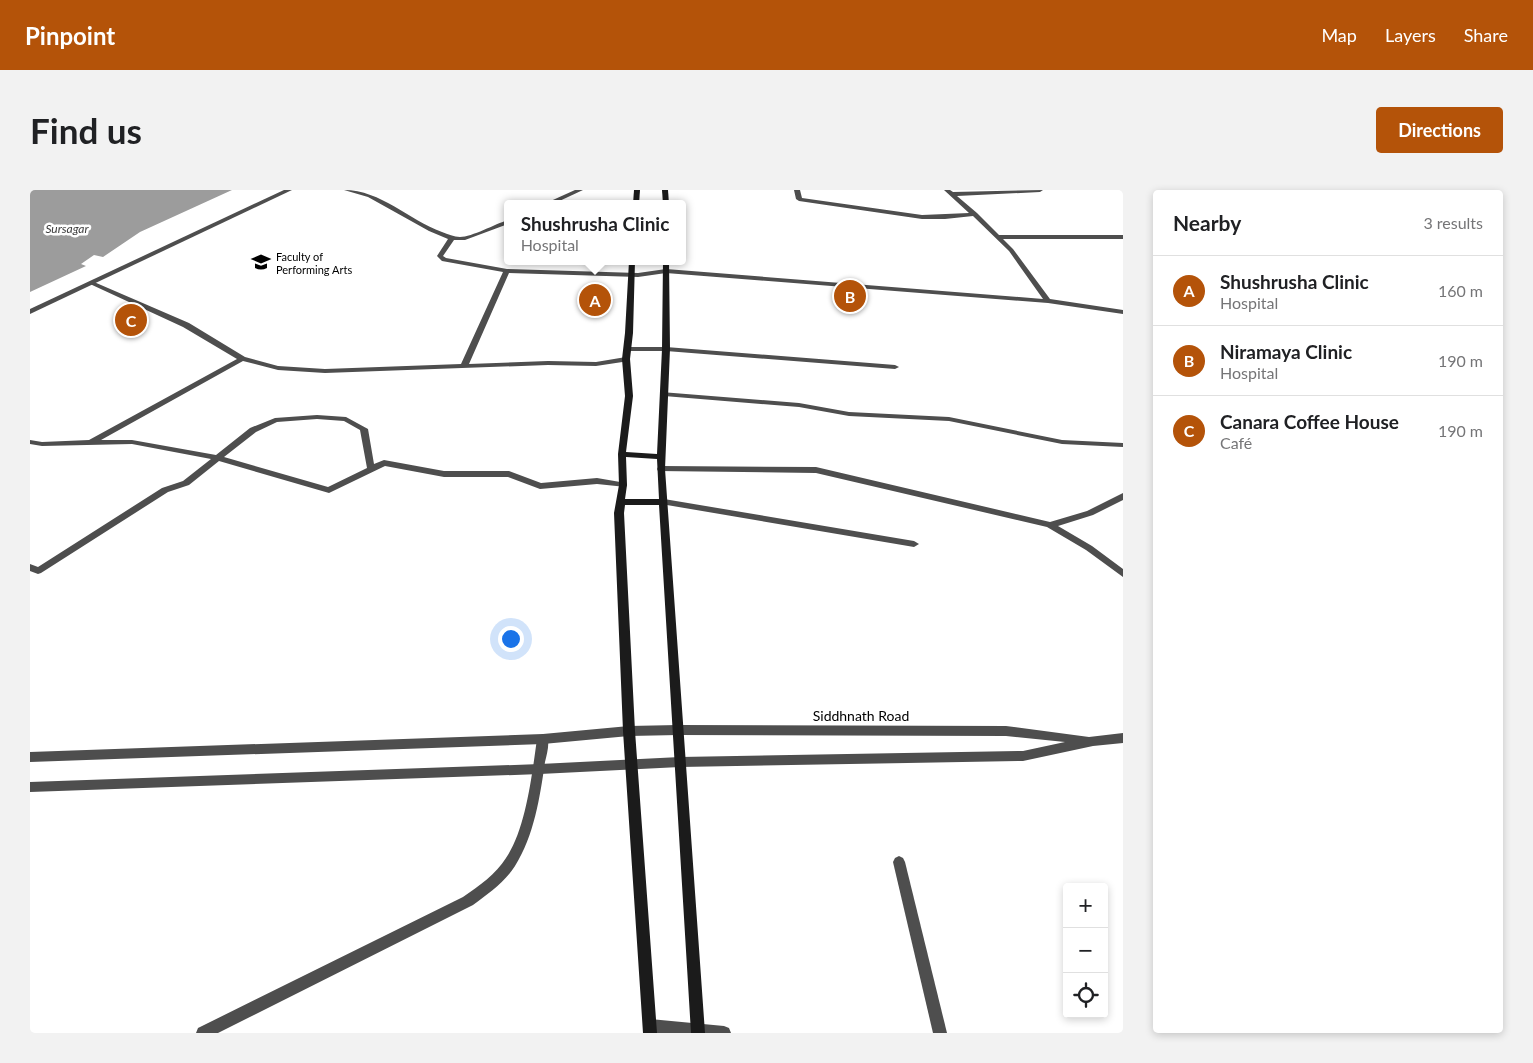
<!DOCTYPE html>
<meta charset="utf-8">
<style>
body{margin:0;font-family:Lato,sans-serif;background:#f2f2f2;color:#202124}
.controls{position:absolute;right:15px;bottom:15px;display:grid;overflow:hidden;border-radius:5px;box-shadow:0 2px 8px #0003}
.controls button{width:45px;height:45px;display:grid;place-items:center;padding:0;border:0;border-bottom:1px solid #e0e0e0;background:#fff;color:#202124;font:25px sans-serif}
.you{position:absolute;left:480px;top:448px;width:18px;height:18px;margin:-12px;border:4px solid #fff;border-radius:50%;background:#1a73e8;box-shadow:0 0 0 8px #1a73e833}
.badge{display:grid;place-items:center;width:32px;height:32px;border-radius:50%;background:#b45309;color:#fff;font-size:16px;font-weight:700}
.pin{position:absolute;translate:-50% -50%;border:2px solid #fff;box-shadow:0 1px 5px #0006}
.popup{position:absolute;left:474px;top:10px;width:182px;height:65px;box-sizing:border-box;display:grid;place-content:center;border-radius:5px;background:#fff;filter:drop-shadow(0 1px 4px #0005);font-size:16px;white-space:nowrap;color:#757577}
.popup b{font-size:19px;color:#202124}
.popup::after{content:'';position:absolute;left:50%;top:100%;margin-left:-10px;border:10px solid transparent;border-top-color:#fff}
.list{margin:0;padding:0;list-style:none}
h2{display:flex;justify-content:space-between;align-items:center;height:65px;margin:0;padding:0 20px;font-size:21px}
h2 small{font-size:16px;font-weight:400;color:#757577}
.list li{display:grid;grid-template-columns:32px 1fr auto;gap:15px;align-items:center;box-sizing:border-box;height:70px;padding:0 20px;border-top:1px solid #e0e0e0}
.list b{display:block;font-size:19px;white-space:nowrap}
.list p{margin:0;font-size:16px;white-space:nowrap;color:#757577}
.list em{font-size:16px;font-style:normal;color:#757577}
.icon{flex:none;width:28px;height:28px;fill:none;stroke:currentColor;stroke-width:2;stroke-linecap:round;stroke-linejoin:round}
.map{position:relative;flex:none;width:1093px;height:843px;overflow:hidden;border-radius:5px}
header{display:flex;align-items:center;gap:30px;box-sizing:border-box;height:70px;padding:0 25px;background:#b45309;color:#fff}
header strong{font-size:24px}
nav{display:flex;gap:28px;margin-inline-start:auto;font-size:18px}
.intro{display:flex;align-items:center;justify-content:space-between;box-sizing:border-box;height:120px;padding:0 30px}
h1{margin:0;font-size:35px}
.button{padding:12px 22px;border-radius:5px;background:#b45309;color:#fff;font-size:18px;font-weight:700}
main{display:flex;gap:30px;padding:0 30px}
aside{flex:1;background:#fff;border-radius:5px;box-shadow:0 2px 8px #0003}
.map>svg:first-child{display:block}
.water{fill:#9c9c9c}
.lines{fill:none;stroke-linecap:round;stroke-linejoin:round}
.service{fill:#4e4e4e;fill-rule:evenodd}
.minor{fill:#4e4e4e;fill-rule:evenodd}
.tertiary{fill:#4e4e4e;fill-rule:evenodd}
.secondary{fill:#1b1b1b;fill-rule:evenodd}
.labels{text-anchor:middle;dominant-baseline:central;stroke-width:5;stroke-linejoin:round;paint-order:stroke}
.far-poi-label{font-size:11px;fill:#000;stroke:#fff;text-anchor:start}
.far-water-label{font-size:12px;font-style:italic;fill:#3d3d3d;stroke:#fff}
.street-label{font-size:14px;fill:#000;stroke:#fff}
</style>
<header>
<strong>Pinpoint</strong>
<nav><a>Map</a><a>Layers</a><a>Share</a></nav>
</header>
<div class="intro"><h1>Find us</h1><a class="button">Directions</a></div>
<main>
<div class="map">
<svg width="1093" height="843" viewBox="0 0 1093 843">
<rect width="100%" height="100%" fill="#fff"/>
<path class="water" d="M0,0H202L110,42L73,67L64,65L51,74L56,76L0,102Z"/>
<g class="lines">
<g class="service">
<path d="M869,666L873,668L875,672L917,843H903L863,672L865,668Z"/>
<path d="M620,829L694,836L699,838L701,843H620L615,841L613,836L615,831Z"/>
</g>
<g class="minor">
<path d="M314,0C351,0 379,30 412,42C418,44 424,47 430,47C442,47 465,34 478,30V34L435,50H424L413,66L416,68L477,79L608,83L636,79L1013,109L979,61L943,26L915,29H892L769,11L766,9L764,0H770L772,8L892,25L939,23L914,0H920L923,2L1013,0L1010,2L927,6L947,23L969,45H1093V49H973L983,59L1020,109L1093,120V124L1018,113L636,83L608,87L479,83L439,174L518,171L566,172L596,167H599V171L566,176L518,175L295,183L248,180L213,171L71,250H102L186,265L220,238L245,228L287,225L316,227L338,239L344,274L354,270L414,281H479L511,293L567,288L596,293L597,295L596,297L567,294L510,299L478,287H414L355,276L299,303L189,271L159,295L138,302L11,383L8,384L0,381V374L8,377L132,298L153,291L181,269L102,254L12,256L0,254V250L12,252L59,250L207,169L153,137L60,94V92H64L159,133L215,167L248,176L295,179L431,174L473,82L412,71L407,66L418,49L399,41L338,7ZM287,229L314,231L330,240L337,278L298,297L194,267L226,242L247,232Z"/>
<path d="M545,0H553L523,14H514Z"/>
<path d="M594,157H636L865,175L869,177L865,179L636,161H594Z"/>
<path d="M631,202L769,213L819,222L919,227L1032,250L1093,253V257L1032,254L919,231L819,226L769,217L634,206L630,204Z"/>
<path d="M634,309L884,351L889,354L884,357L631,314L630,312Z"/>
<path d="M513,544L517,546C520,553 517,564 515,572C510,607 504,646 485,676C475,692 458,704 443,715L188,843H166L168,838L433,707C449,696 466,684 476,668C496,639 502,584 507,549L509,546Z"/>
</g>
<g class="tertiary">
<path d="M254,0H262L0,124V119Z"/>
<path d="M631,276L786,277L1020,332L1057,321L1093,303V310L1063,325L1028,336L1062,356L1093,379V387L1056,360L1017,337L786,283L628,281L627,279L628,277Z"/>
<path d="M648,535L976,536L1059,547L1093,543V553L1063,556L993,571L650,577L510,584L0,602V592L510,574L650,567L993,561L1035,552L976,546L648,545L599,546L513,554L0,572V562L513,544L599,536Z"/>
</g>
<g class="secondary">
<path d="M604,0H610L609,14H603Z"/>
<path d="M632,0H638L639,14H633Z"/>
<path d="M599,71H605L603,143L600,169L603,206L596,262L627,264L632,159L633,71H639L640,159L635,279L675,843H661L629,315H595L594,323L605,541L627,843H613L593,541L584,323L589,295L588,264L595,206L592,169L595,143ZM596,267L627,269L629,309H595L597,295Z"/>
</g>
</g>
<defs>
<g id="university-bare" transform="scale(1.5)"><path d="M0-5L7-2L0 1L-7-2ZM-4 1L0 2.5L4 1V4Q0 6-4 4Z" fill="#000" stroke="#fff" stroke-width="2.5" paint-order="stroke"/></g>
</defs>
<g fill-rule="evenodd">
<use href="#university-bare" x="231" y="72"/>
</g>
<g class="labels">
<g class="far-poi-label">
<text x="246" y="66">Faculty of<tspan x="246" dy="13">Performing Arts</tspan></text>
</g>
<g class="far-water-label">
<text x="37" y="38">Sursagar</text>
</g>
<g class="street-label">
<text x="831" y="525">Siddhnath Road</text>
</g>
</g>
</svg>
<div class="controls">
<button>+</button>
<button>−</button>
<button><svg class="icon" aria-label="locate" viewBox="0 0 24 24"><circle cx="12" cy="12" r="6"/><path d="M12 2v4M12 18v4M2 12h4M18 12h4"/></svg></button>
</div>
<div class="you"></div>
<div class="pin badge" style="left:565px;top:110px">A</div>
<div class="popup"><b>Shushrusha Clinic</b>Hospital</div>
<div class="pin badge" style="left:820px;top:106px">B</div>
<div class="pin badge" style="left:101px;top:130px">C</div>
</div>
<aside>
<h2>Nearby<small>3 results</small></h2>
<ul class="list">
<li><span class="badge">A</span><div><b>Shushrusha Clinic</b><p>Hospital</p></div><em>160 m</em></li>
<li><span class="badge">B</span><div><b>Niramaya Clinic</b><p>Hospital</p></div><em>190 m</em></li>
<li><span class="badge">C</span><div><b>Canara Coffee House</b><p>Café</p></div><em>190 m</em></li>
</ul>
</aside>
</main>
